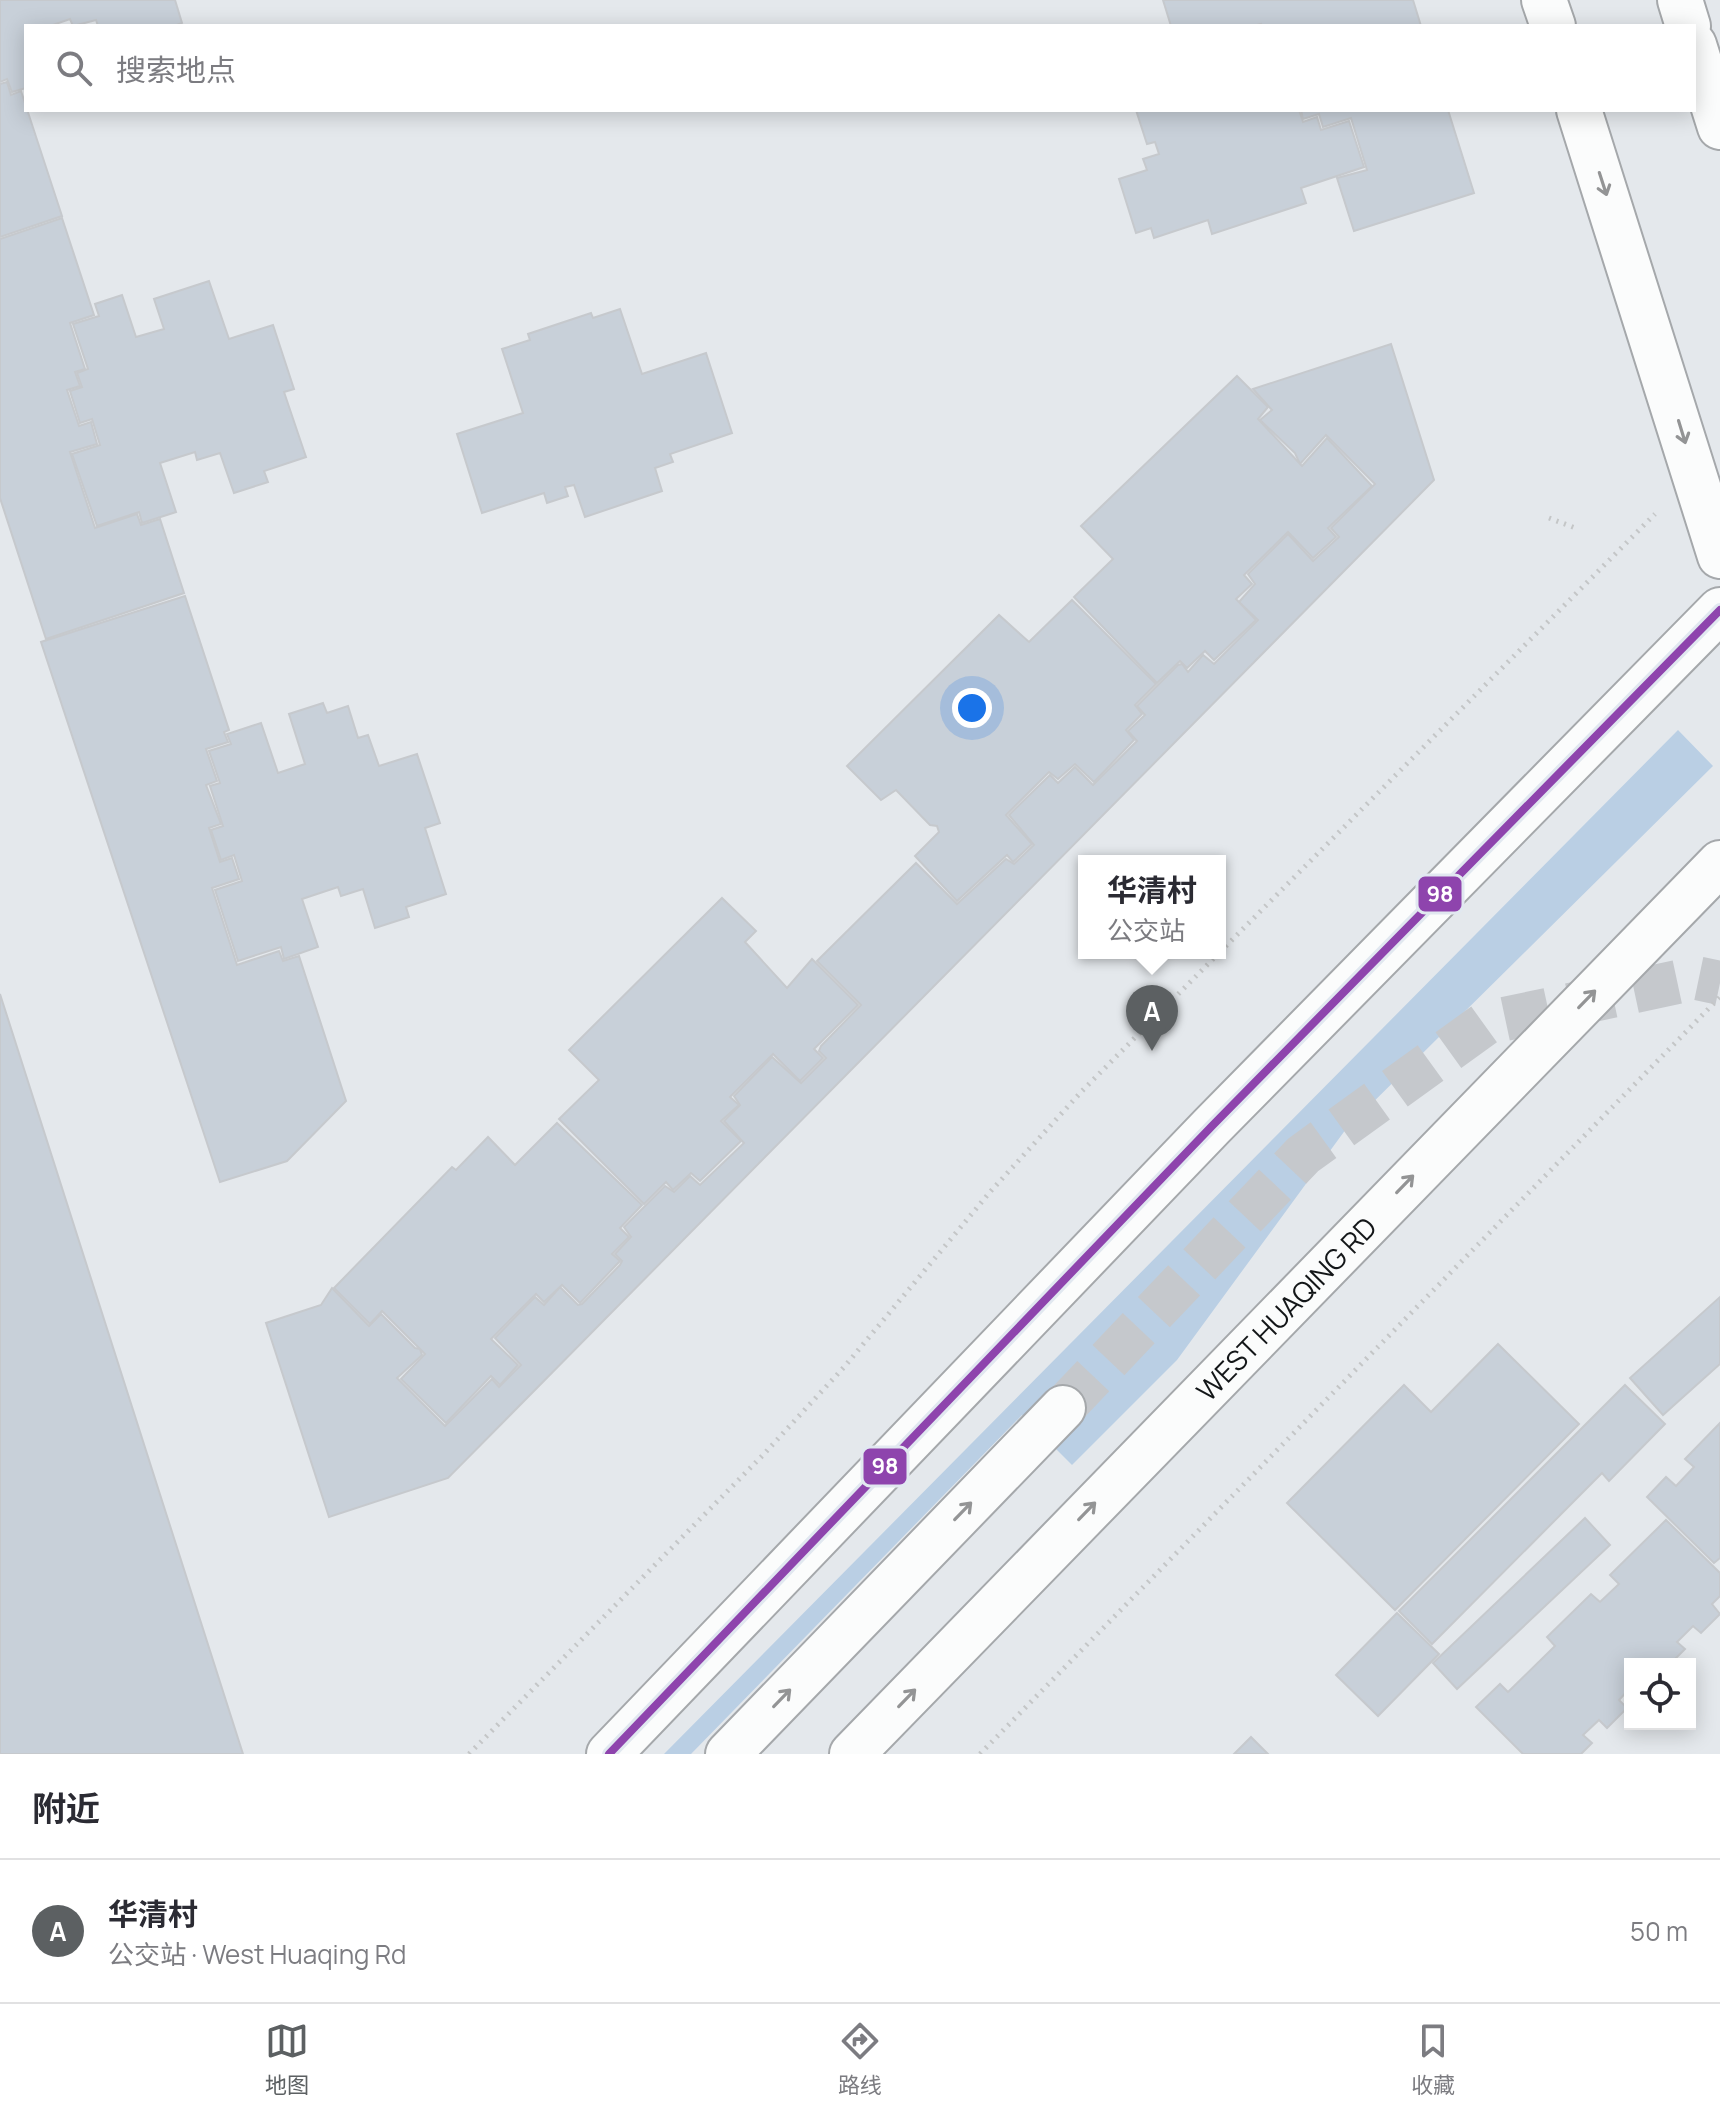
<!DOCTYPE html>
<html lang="zh">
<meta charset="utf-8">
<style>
body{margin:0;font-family:Manrope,"Noto Sans SC",sans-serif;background:#f7f7f7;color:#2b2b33}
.controls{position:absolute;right:24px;bottom:24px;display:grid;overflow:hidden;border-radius:0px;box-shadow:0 4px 20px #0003}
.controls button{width:72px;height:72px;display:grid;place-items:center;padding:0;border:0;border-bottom:2px solid #e1e1e2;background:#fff;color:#2b2b33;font:40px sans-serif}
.you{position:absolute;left:972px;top:708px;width:28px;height:28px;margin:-20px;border:6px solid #fff;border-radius:50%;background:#1a73e8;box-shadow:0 0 0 12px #1a73e833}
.badge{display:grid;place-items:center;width:52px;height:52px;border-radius:50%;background:#5c6062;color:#fff;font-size:26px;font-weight:700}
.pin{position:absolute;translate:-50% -66px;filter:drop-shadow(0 2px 4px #0008)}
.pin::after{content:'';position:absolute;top:42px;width:28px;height:24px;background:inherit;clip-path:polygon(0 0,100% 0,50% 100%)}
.popup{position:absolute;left:1078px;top:855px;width:148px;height:104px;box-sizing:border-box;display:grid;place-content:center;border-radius:0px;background:#fff;filter:drop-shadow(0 2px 6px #0005);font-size:26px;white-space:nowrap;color:#7c7c81}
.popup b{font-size:30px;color:#2b2b33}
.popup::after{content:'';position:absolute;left:50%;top:100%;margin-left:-16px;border:16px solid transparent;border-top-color:#fff}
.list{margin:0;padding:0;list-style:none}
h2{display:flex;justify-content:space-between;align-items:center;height:104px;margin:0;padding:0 32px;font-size:34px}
h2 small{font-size:26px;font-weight:400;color:#7c7c81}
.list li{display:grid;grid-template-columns:52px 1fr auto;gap:24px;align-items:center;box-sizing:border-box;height:144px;padding:0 32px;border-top:2px solid #e1e1e2}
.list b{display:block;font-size:30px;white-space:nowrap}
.list p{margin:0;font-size:26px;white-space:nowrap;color:#7c7c81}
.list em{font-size:26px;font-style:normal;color:#7c7c81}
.icon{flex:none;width:44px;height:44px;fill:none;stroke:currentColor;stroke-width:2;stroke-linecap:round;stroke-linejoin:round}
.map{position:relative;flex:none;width:1720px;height:1754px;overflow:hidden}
.search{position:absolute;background:#fff;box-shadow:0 4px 20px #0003;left:24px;right:24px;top:24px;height:88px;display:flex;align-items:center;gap:20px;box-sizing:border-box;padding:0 28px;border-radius:0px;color:#7c7c81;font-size:30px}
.sheet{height:248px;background:#fff}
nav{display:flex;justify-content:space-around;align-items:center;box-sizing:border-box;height:112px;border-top:2px solid #e1e1e2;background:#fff;font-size:22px;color:#7c7c81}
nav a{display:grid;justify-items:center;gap:4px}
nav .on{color:#5c6062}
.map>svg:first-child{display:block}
.green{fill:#bacfe4}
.building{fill:#c8d0d9;stroke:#c6c9cd;stroke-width:2}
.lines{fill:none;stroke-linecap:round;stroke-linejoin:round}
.major-tunnel{stroke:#c5c8cc;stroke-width:44;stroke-dasharray:44 22;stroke-linecap:butt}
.major-casing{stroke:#a5a8ab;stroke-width:48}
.path{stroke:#c4c6c7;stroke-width:5;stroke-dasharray:2 6;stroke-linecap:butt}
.major{stroke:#fbfcfc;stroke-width:44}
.bus-1-casing{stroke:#e1e8f0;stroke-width:14}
.bus-1{stroke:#8e44ad;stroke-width:8}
.oneway{stroke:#939495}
.labels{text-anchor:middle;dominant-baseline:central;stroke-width:6;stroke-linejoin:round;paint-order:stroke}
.street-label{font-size:28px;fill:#131618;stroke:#e1e8f0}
.line-badge{stroke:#e1e8f0;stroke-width:3}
.badge-label{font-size:22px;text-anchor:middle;font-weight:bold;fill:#fff}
</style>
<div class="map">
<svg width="1720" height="1754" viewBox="0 0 1720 1754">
<rect width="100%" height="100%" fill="#e4e8ec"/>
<path class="green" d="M1678,730L1713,766L1346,1129L1177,1360L1072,1465L1022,1415L691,1754H664Z"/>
<g class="building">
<path d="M0,0H175L182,23L174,26H98L96,20L73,26L70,19L50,26H26V88L12,92L7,79L0,82Z"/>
<path d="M1163,0H1413L1421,26H1262L1261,24L1253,26H1171Z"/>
<path d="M7,82L11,95L21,91L62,216L0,237V84Z"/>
<path d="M1136,110H1299L1303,122L1317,117L1321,130L1349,121L1364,167L1301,188L1306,203L1212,234L1208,220L1154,238L1151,228L1136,233L1119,179L1147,170L1143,159L1159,154L1155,142L1147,144Z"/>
<path d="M1301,110H1448L1474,193L1354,231L1337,178L1367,170L1351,118L1323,127L1319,114L1303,119Z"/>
<path d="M62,218L94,315L70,323L85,369L75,372L80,386L67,390L79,426L91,422L97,444L70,452L95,528L137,514L141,525L160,519L184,593L46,639L0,498V239Z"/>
<path d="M209,281L229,339L273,325L294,389L284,392L306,457L264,471L268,482L234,493L220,453L197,460L195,452L160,463L176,512L142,523L139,512L97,526L72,454L100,445L92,419L80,423L70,391L82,387L77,373L88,369L73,324L99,316L95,304L122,295L136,337L164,329L154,299Z"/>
<path d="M620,309L642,374L706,353L732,433L670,454L673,462L655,468L662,491L585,517L574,485L565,487L568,496L547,503L544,493L482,513L457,434L523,413L502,349L530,340L528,334L591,313L593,318Z"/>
<path d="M1391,344L1434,480L448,1478L329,1517L266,1323L321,1305L332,1288L369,1326L381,1314L415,1348L420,1349L422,1355L397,1378L445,1426L492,1379L499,1387L521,1365L495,1338L535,1297L544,1305L560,1287L578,1305L582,1304L620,1265L622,1261L615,1254L631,1237L624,1227L665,1186L674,1192L690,1176L700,1185L744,1143L724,1121L740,1105L734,1096L772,1057L801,1083L826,1058L819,1051L821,1046L861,1005L817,961L819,959L916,863L957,904L1006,859L1014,864L1034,845L1009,815L1050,775L1058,783L1075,767L1093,785L1137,741L1128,731L1145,715L1137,706L1178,665L1182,664L1188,672L1203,655L1214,664L1258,620L1239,602L1255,584L1248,574L1288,534L1313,561L1339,537L1331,528L1375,484L1326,435L1300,464L1295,453L1260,420L1272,410L1253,389Z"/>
<path d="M1237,376L1268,407L1258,419L1302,466L1327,438L1372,486L1328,528L1336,537L1313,558L1288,532L1244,575L1252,584L1236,599L1256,620L1214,660L1205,651L1187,668L1180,661L1157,683L1074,597L1113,559L1081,526Z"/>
<path d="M185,596L229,730L224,732L228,742L206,749L217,781L206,785L221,824L209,828L220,862L232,858L239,879L212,888L237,965L279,951L283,961L299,956L346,1101L287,1161L220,1182L41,642Z"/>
<path d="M1072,600L1156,684L1135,705L1142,714L1126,730L1134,740L1094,782L1075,764L1058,779L1049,772L1006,815L1032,844L1013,862L1007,855L957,901L915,856L939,832L937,826L930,825L896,790L881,800L847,766L999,615L1029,642Z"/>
<path d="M323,703L327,713L348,706L358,738L368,735L379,766L417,754L440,823L425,828L446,894L406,907L409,917L375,928L363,889L341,896L338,887L302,899L318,947L284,959L281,947L238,961L215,890L242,881L234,855L221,860L211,830L223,826L210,786L220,783L209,751L231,744L227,734L261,723L278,773L305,764L289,714Z"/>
<path d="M722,898L756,931L745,942L787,988L812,959L858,1005L814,1049L823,1058L800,1081L773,1054L730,1097L739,1105L721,1121L741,1141L700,1181L691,1173L673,1190L666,1182L644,1204L559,1119L599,1080L569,1050Z"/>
<path d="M0,994L243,1754H0Z"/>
<path d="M557,1123L642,1205L620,1228L629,1237L612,1254L620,1261L580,1303L562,1285L544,1302L536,1294L491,1339L518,1365L500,1385L491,1376L446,1423L401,1379L425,1354L382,1311L370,1324L334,1288L452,1167L456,1170L488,1137L515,1165Z"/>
<path d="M1720,1297V1364L1663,1415L1630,1378Z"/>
<path d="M1498,1344L1579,1424L1395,1610L1287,1503L1404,1385L1431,1412Z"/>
<path d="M1625,1385L1665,1424L1609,1481L1602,1473L1432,1644L1399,1611Z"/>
<path d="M1720,1423V1558L1714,1563L1647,1497L1666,1477L1676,1486L1694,1467L1685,1459Z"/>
<path d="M1585,1518L1610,1545L1457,1689L1433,1663Z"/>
<path d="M1666,1520L1720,1573V1596L1712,1604L1720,1614L1701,1633L1693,1626L1677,1642L1685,1649L1670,1664H1660L1657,1661L1654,1664H1630V1688L1619,1700L1627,1708L1607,1728L1599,1720L1583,1735L1592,1743L1581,1754H1523L1476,1707L1500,1684L1508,1692L1555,1646L1547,1637L1591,1594L1600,1602L1619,1584L1610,1575Z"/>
<path d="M1397,1613L1439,1654L1378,1716L1336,1675Z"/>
<path d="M1251,1737L1268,1754H1234Z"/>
</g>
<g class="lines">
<path class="major-tunnel" d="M1063,1408L1303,1155L1486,1023L1696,978L1720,983"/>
<g class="major-casing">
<g id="major">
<path d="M1544,0L1553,26"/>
<path d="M1680,0L1688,26"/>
<path d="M1694,45L1720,127"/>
<path d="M1579,110L1720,556"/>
<path d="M609,1754L1212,1126L1720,610"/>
<path d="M728,1754L1063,1408"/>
<path id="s1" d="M852,1754L1720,863"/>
</g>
</g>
<g class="path">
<path d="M1549,518L1578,529"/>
<path d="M1220,952L1655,514"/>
<path d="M469,1754L763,1455L845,1366L990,1192L1082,1091L1219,953"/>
<path d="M980,1754L1720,997"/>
</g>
<use href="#major" class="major"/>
<g class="bus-1-casing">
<path id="bus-1" d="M609,1754L1212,1126L1720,610"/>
</g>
<use href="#bus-1" class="bus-1"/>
</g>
<defs><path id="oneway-shaft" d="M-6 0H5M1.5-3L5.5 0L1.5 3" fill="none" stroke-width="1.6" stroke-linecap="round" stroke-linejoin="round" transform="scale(2)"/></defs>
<g class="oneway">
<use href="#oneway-shaft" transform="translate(1603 184) rotate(72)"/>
<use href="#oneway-shaft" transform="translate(1682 432) rotate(73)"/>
<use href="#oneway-shaft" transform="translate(1587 999) rotate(-46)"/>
<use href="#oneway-shaft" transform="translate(1405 1184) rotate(-46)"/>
<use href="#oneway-shaft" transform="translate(963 1511) rotate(-46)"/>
<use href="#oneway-shaft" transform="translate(1087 1511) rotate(-46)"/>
<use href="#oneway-shaft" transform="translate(782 1698) rotate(-46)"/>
<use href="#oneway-shaft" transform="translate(907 1698) rotate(-46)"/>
</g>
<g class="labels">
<g class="street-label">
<text stroke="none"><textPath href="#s1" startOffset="622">WEST HUAQING RD</textPath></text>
</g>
</g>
<g class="line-badge">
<rect x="1417" y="875" width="46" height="38" rx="8" fill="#8e44ad"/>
<rect x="862" y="1447" width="46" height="39" rx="8" fill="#8e44ad"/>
</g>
<g class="badge-label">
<text x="1440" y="902">98</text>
<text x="885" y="1474">98</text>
</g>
</svg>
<div class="controls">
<button><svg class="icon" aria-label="locate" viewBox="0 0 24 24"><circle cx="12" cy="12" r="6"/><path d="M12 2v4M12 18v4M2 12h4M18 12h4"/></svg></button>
</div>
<div class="you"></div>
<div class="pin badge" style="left:1152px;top:1051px">A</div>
<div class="popup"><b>华清村</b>公交站</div>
<div class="search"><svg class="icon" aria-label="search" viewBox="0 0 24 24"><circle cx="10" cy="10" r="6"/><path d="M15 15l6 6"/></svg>搜索地点</div>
</div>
<section class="sheet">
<h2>附近<small></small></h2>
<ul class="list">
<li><span class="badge">A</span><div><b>华清村</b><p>公交站 · West Huaqing Rd</p></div><em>50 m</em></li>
</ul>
</section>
<nav>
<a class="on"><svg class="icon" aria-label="map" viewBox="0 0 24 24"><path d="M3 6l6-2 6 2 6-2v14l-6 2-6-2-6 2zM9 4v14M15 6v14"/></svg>地图</a>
<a><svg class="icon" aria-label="directions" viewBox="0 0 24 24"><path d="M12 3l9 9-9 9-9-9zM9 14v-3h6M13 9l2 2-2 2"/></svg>路线</a>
<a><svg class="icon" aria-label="saved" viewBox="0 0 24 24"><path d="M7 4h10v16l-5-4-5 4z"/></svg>收藏</a>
</nav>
